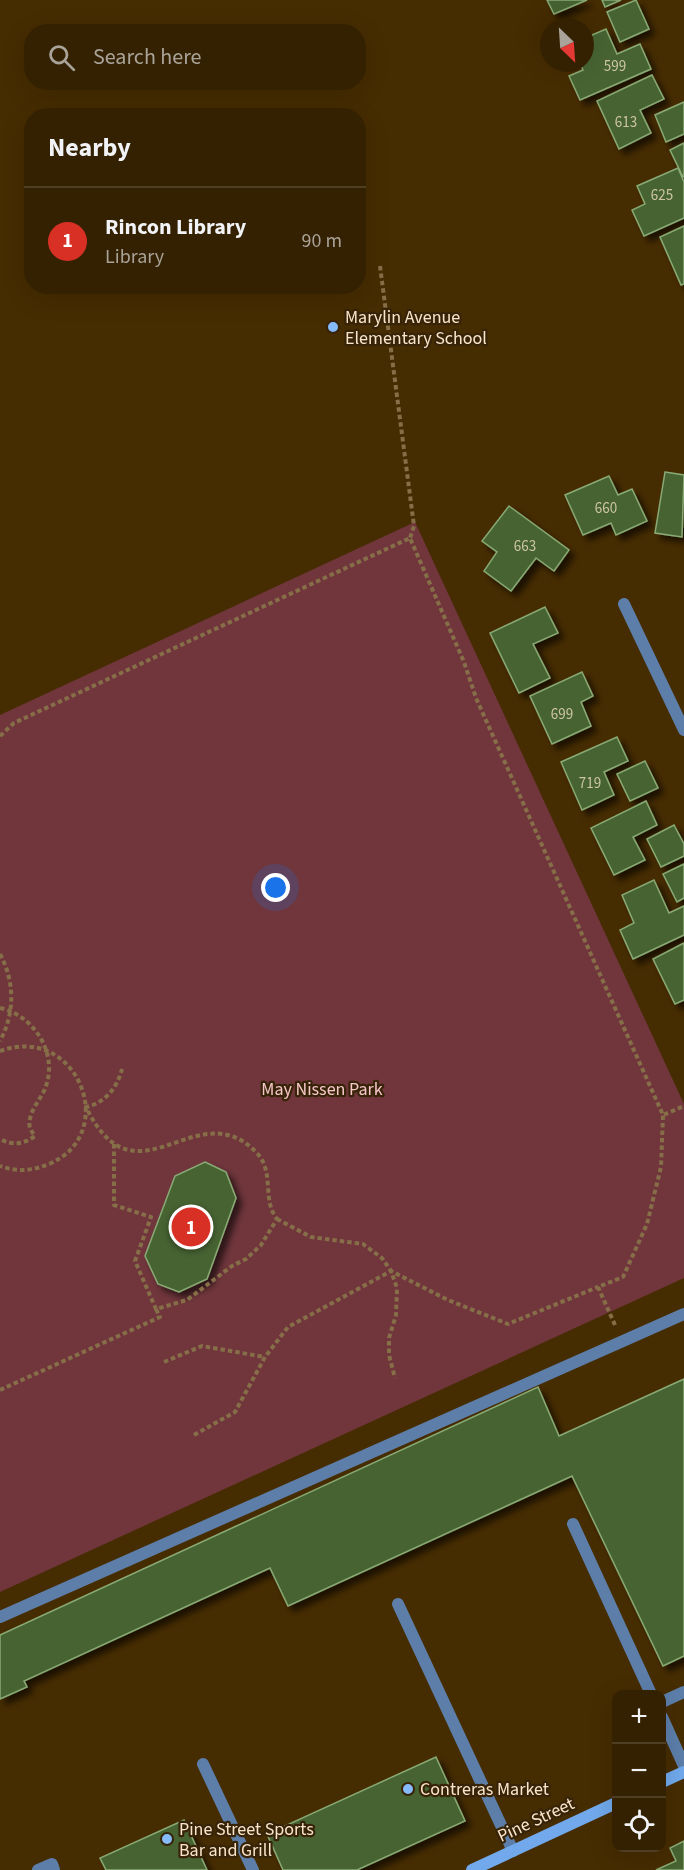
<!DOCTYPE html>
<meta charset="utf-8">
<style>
body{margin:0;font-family:"Source Sans 3",sans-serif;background:#3c290b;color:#f1f3f6}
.controls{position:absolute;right:18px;bottom:18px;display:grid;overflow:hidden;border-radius:12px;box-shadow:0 6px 24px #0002}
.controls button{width:54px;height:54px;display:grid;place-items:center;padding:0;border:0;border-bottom:2px solid #4e3e23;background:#342101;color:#f1f3f6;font:30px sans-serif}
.compass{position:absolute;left:540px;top:18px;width:54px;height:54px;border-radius:50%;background:#342101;box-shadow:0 6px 24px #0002;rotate:155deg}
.you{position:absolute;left:276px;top:888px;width:21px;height:21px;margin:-15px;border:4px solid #fff;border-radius:50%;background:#1a73e8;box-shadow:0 0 0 9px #1a73e833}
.badge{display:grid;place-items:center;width:39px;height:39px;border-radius:50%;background:#d93025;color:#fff;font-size:20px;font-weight:700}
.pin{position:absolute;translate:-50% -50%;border:3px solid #fff;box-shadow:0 2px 6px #0006}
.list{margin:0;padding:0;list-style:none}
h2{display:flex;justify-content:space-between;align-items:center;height:78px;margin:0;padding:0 24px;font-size:26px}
h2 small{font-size:20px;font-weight:400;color:#a9a399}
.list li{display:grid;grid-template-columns:39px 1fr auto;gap:18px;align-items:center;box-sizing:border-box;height:108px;padding:0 24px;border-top:2px solid #4e3e23}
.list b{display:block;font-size:22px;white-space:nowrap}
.list p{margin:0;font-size:20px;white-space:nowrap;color:#a9a399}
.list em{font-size:20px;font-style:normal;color:#a9a399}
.icon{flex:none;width:33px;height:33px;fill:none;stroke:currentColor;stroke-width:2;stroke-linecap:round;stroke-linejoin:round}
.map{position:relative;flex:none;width:684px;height:1870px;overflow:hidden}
.search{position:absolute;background:#342101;box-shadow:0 6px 24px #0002;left:24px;top:24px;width:342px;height:66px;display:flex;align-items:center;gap:15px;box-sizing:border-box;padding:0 21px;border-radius:24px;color:#a9a399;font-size:22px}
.panel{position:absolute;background:#342101;box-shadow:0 6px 24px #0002;left:24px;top:108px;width:342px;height:186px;border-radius:24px}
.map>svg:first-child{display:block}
.green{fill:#70363c}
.building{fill:#466432;stroke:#89aa75;stroke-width:1.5;filter:url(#shadow)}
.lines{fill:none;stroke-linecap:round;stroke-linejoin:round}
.path{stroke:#866e48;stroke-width:4;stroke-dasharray:4.5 3;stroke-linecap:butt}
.lane{stroke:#5c7ea9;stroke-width:12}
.street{stroke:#5c7ea9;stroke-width:12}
.secondary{stroke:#71a9ec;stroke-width:12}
.poi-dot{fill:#86bbfb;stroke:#372408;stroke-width:2}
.labels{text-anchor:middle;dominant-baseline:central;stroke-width:4.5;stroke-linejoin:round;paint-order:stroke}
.number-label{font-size:15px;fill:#cdc5a4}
.poi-label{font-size:18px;fill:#fae5ca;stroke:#372408;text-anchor:start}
.park-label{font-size:18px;fill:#f7c6c9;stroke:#372408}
.street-label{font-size:18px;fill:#fae5ca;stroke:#372408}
</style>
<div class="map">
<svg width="684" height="1870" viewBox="0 0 684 1870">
<defs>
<filter id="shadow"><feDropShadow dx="5.5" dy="5.5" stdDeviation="3" flood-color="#0009"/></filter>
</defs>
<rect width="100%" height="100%" fill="#462c01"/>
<path class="green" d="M415,522L684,1104V1278L0,1592V715Z"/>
<g class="building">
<path d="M547,0H587L554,14Z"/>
<path d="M602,0H621L605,7Z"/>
<path d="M636,0L649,29L620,42L607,12Z"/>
<path d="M606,29L617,54L640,44L651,69L580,100L569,76L583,70L580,63H585V38Z"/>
<path d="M652,75L664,99L640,110L651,133L619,149L597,101Z"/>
<path d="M684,102V134L666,142L655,115Z"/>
<path d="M684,143V176L683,177L670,150Z"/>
<path d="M678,168L684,182V218L644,236L632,210L645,204L637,186Z"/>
<path d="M684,226V284L681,285L660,237Z"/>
<path d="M665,472L684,475L682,537L655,533Z"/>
<path d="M609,476L618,495L632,489L647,521L616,535L611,523L583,535L565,495Z"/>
<path d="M509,506L569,550L554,571L536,558L511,591L484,571L497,552L482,541Z"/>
<path d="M545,607L558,633L533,644L550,678L519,693L490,633Z"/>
<path d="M582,672L593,696L581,702L591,726L552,744L530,696Z"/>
<path d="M617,737L628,761L604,772L614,795L582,810L561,762Z"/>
<path d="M645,761L658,788L630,801L617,774Z"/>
<path d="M646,801L657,825L633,837L645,860L614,875L591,828Z"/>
<path d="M674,825L684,844V856L661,867L647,839Z"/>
<path d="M684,864V898L677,902L663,874Z"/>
<path d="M654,880L669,913L684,906V935L633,959L620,930L634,923L622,895Z"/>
<path d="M684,943V1000L675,1004L653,959Z"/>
<path d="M205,1162L226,1172L236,1198L207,1279L179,1292L158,1284L145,1256L175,1176Z"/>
<path d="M684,1379V1656L663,1666L572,1476L288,1606L270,1568L24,1681L27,1687L0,1699V1635L538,1387L559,1436Z"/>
<path d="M436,1757L465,1821L357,1870H283L267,1834Z"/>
<path d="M184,1820L207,1870H106L100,1858Z"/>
<path d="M684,1841V1870H656L676,1861L670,1848Z"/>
</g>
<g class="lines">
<g class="path">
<path d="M380,266L414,526L410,538"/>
<path d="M0,736L14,723L410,538L464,662L476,698L663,1115L684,1106"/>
<path d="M0,954C15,982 15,1013 0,1041"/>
<path d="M0,1008C33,1015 58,1052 46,1086C42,1098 32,1107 30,1119C28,1126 31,1131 35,1136C24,1144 13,1146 0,1139"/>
<path d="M0,1051C78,1023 121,1134 49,1164C33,1171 17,1172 0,1166"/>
<path d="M114,1144V1205L151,1217L135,1261L156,1309L187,1300L232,1266L246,1259L261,1245L277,1219C261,1199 276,1171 255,1151C195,1092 136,1210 86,1107C105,1103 117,1088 122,1069"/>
<path d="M277,1219L311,1237L363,1244L382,1258L391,1271L397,1288L396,1315L389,1338V1355L395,1378"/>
<path d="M615,1325L598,1287L623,1277L647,1224L661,1167L663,1115"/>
<path d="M164,1362L202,1346L265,1357"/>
<path d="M0,1390L160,1317L156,1309"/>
<path d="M194,1435L235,1412L265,1357L288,1327L391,1271L448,1300L508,1324L598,1287"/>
</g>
<g class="lane">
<path d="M573,1524L651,1694"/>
<path d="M398,1604L513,1851"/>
<path d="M0,1617L684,1314"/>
<path d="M662,1702L684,1692"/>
<path d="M662,1717L684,1766"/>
<path d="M203,1764L253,1870"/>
<path d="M38,1870L52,1864L54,1870"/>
</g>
<path class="street" d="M624,604L684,730"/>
<g class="secondary">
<path d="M662,1782L684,1772"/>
<path d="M472,1870L616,1803"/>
</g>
</g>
<g class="poi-dot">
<circle cx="333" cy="327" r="6"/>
<circle cx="408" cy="1789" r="6"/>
<circle cx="167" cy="1839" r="6"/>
</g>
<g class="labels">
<g class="number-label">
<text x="615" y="66">599</text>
<text x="626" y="122">613</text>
<text x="662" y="195">625</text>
<text x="606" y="508">660</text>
<text x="525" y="546">663</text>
<text x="562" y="714">699</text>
<text x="590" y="783">719</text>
</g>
<g class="poi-label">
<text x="345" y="317">Marylin Avenue<tspan x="345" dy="21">Elementary School</tspan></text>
<text x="420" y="1789">Contreras Market</text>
<text x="179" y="1829">Pine Street Sports<tspan x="179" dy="21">Bar and Grill</tspan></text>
</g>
<g class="park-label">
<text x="322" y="1089">May Nissen Park</text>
</g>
<g class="street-label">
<text transform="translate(536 1820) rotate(-25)">Pine Street</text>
</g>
</g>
</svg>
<div class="controls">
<button>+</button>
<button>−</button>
<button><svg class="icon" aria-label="locate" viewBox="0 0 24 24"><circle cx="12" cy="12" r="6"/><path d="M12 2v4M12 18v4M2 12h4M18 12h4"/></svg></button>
</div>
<svg class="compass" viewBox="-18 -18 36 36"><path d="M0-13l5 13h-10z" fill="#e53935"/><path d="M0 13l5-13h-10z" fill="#a9a399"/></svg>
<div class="you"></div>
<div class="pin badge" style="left:191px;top:1227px">1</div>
<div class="search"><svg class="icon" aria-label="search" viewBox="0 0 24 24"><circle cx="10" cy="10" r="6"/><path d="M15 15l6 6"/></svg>Search here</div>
<section class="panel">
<h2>Nearby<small></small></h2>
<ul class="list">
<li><span class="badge">1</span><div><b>Rincon Library</b><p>Library</p></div><em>90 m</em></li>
</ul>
</section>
</div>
